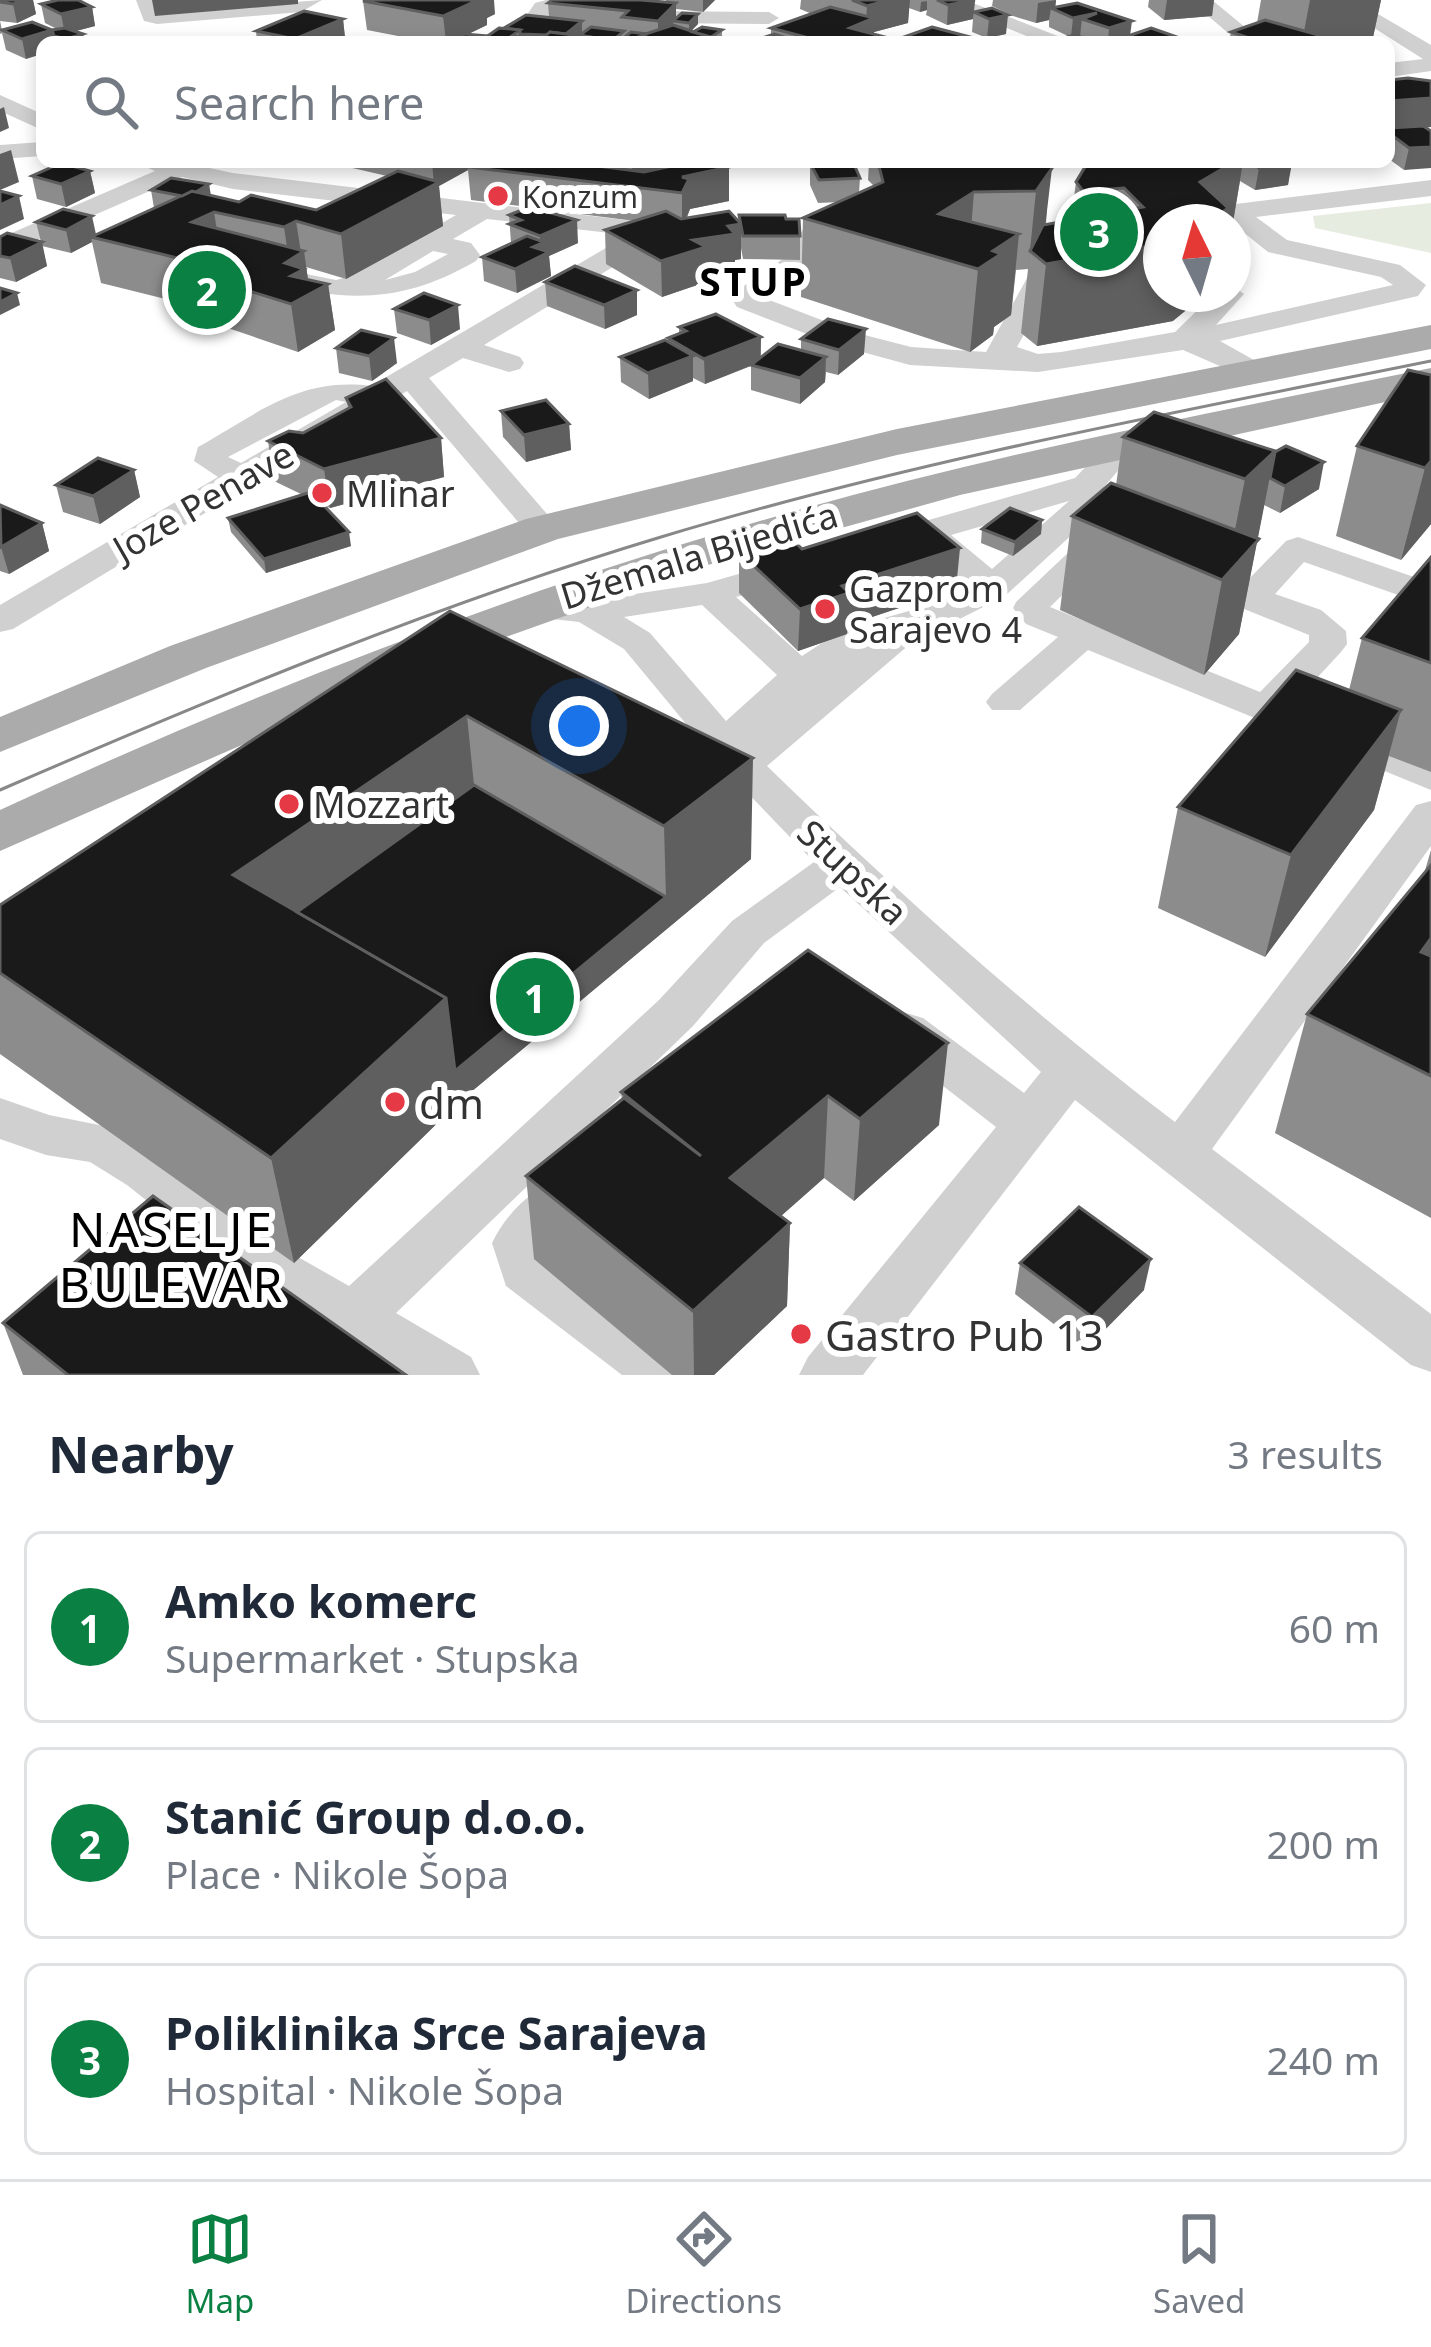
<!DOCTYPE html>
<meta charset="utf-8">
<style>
body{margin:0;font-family:"Noto Sans",sans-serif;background:#f2f2f3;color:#1f2937}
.compass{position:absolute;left:1143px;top:204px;width:108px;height:108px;border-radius:50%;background:#fff;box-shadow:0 6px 18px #0003;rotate:355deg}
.you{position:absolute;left:579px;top:726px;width:42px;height:42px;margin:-30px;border:9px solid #fff;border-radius:50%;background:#1a73e8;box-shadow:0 0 0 18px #1a73e833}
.badge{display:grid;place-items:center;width:78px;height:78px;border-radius:50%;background:#0b8043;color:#fff;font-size:39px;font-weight:700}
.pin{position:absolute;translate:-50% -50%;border:6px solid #fff;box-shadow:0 3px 12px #0006}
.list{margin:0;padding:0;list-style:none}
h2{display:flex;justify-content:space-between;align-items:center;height:156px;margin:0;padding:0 48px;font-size:51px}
h2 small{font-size:39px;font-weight:400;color:#747a83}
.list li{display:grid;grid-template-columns:78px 1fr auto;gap:36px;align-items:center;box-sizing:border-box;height:192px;margin:0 24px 24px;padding:0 24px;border:3px solid #e0e1e3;border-radius:18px}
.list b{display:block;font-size:45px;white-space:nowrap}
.list p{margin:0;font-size:39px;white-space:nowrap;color:#747a83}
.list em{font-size:39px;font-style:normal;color:#747a83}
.icon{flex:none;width:66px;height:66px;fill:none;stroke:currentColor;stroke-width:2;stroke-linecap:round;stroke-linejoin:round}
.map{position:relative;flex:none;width:1431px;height:1375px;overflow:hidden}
.search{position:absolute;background:#fff;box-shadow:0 6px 18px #0003;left:36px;right:36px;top:36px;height:132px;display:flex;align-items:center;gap:30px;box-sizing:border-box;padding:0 42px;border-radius:18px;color:#747a83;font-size:45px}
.sheet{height:804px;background:#fff}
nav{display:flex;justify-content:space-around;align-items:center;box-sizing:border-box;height:168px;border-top:3px solid #e0e1e3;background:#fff;font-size:33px;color:#747a83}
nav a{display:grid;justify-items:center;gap:6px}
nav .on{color:#0b8043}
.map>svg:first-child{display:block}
.green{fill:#e6ecdf}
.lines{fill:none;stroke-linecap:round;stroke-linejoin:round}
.minor{fill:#d0d0d0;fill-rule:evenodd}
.major{fill:#ababab;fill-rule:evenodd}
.tram{stroke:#888;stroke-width:3}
.wall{fill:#8c8c8c}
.shaded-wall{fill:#5f5f5f}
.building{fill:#1a1a1a;stroke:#5f5f5f;stroke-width:3}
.poi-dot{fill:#e63946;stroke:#fff;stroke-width:4.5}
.labels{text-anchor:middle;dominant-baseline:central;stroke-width:12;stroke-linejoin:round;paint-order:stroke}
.far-poi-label{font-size:30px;fill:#333;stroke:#fff;text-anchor:start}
.poi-label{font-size:36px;fill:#333;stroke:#fff;text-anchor:start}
.street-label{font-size:36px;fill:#333;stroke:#fff}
.far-district-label{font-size:39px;font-weight:bold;letter-spacing:3px;fill:#000;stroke:#fff}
.near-poi-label{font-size:42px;fill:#333;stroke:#fff;text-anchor:start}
.near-neighbourhood-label{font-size:48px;letter-spacing:3px;fill:#000;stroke:#fff}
</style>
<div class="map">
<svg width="1431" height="1375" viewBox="0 0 1431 1375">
<rect width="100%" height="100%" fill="#fff"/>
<path class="green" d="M1431,203V253L1315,228L1313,216Z"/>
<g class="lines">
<g class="minor">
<path d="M136,0H156L160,12L322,0L301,12L157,24L144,21Z"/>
<path d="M546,0L652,11L769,12L779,18L769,24L652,23L557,10L544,19H530L527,15L535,3Z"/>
<path d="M936,0H965L1073,42H1042Z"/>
<path d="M1189,0H1212L1263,42H1239Z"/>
<path d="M1330,0H1354L1431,45V71L1389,77V63L1423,59Z"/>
<path d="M0,95L42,114V130L0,111Z"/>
<path d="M42,142V156L0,159V145Z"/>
<path d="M135,162H181L233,173L675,226L679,232L675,238L659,239L484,345L520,357L524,363L520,369L509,372L463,358L429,378L554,522L559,529L554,536H530L407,391L13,629L0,632V605L218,477L194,461L198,447C259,413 299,377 371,386L628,235L487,219L453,239L471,243L480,255L476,261C401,304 348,302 266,282L262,276L276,268L336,280L351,276L456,215L233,189L182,177L0,256V238L155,171ZM433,251L448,254L415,272L385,280ZM336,400L346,402L241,463L228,457Z"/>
<path d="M1431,180V196L1256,217L1287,240L1400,265L1426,285L1418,296L1220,341L1263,365L1267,371L1263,377L1252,380L1183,350L1038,372L910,365L833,344L737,307L733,301L745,285L787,256L804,228L813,226L826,234C811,267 790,276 764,298L853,332L911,347L986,352L1036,262L1050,254L1064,262L1017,347L1038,354L1061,352L1175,332L1214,294H1233V286L1244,294L1216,325L1393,285L1381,277L1268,252L1228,220L1170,222L1171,212Z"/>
<path d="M1125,434L1141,444L1104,487L1105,502L1100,509L1005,596L910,644L767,766C896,891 1031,1013 1175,1122L1416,805L1431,801V846L1212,1149L1431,1314V1372L1411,1365L1075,1100L863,1375H799L808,1357L996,1127L889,1044L882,1031L889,1018L906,1013L923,1018L1024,1093L1041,1072L840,887L764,943L693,1026L396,1313L471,1357L480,1375H400L253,1285L127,1185L90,1162L46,1155L0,1139V1098L49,1115L119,1129L163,1155L291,1253L349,1286L659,1000L732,921L814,862L715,759L688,756L682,747L696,736L624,649L579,622L518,615L513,607L518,599L588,601L707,583L788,560L801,563L806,571L801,579L736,597L802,656L842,630L930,605L968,586L920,544L885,554L873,550L867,543L873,536L1075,478L1114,437ZM1069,501L992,569L951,535ZM702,605L777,675L726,721L650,633L624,617Z"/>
<path d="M1102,529L1114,532L1119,539L1050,607L1260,692L1309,642V635L1187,586L1182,578L1187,570L1200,567L1245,583L1286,541L1298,537L1414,577L1419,585L1414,593L1401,596L1304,562L1275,594L1321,610L1346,631L1347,644L1341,652L1292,705L1431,762V790L1088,650L1020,710H992L986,702L992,694L1058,637L1026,624L1013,608L1016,602L1090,532Z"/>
<path d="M570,1174L589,1181L596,1196C585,1219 562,1227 547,1247L549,1257L686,1357L695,1375H622L506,1286L492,1243C508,1210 535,1186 570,1174Z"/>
</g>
<g class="major">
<path d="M1431,325V349L897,455L558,539L206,668L0,752V717L170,646L526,519L897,429Z"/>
<path d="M1431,368V392L960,495L708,565L408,672L0,851V810C251,694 508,593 774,517C990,454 1211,413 1431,368Z"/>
</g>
<path class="tram" d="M0,790C217,696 435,605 661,537C913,461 1173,413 1431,361"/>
</g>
<g class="wall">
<path d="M0,0H33L36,14L17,23L0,21Z"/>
<path d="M552,0H659V2H666V0H715L703,12L676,9V18L698,14V24L691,31L722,30V40L725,42H459L461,38L452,42H429L367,30L363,1L495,14L487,18V25L468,34L487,36L504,28L549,17L548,3Z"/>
<path d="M801,0H975L974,12L992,8L1006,34L987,38L972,32L973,19L947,25L926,15L927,10L920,12L909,8L908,23L874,32V34L903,42L904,37L989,42H759V39L771,35V28L812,14L800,9Z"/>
<path d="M993,0H1056L1055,7L1130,35L1179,42H1050L1068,36L1049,27V20L1036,23L1013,16L992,6Z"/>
<path d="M1149,0H1214L1212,16L1164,20L1148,7Z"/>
<path d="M1261,0H1381L1372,42H1229L1231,32L1257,23Z"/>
<path d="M41,4L92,7L95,26L75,31L83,34L85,42H42L26,59L6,50L2,33L0,34V21L2,30L57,29L45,23Z"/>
<path d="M343,19L345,38L337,42H257L256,31Z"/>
<path d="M1389,80L1428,129L1404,170L1389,159Z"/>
<path d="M347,162H722L729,167V201L690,209L687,218L739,222V215L786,219L800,236V260L743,259L741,248V259L735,260V268L706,273V282L662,297L606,264L605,230L635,221L532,208L578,243L549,256L551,276L517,293L484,281L482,257L511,243L509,215L528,207L471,200L468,170L439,186L443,226L346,279L306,267L308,279L328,284L335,330L298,352L228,328L226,314L101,283L92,242L71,253L42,246L47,266L16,282L0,278V237L41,242L36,222L96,235L154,208L151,190L211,195L239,202L316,210L387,176L348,167Z"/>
<path d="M869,162H1049L1046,225L1071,220L1076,182L1088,162H1290L1288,185L1255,190L1240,181L1233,222H1161L1173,321L1037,346L1021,333L1028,269L1016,270L1011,315L994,327L993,335L970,352L801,297L803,218L840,202L818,203L810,185V163L860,178L859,193L874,186L868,180Z"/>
<path d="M90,171L95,193L66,207L37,199L32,176Z"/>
<path d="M545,282L637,290V315L605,329L547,306Z"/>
<path d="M394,309L460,329L431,345L397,333Z"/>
<path d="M679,327L761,337V358L801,350V339L864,354L838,375L826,372L825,382L800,404L751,390V366L705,384L693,378V381L649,399L621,382L620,357L668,342V338L679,334Z"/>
<path d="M336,348L397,363L372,381L339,373Z"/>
<path d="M1431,375V524L1401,560L1336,536L1357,446Z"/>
<path d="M346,398L441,438L444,477L330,508L323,505L351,546L266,573L231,532L228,518L303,495L274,481L268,441L303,433L348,408Z"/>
<path d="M501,411L569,424L571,450L526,462L503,437Z"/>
<path d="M1123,437L1319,489L1280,513L1264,505L1239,634L1204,675L1060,610L1072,516L1116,485Z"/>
<path d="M134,470L140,497L100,524L63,512L56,485Z"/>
<path d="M0,505L42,523L49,551L9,574L0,571Z"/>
<path d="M1042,520L1041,534L1013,556L981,543L982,529Z"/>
<path d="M802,549L956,589L848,625L847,634L798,651L739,593V552Z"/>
<path d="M1431,557V772L1389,756L1374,810L1265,957L1158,908L1178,807L1349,690L1362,638Z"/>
<path d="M450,611L751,859L459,1102L294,1263L0,1054V905Z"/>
<path d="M1431,850V1218L1275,1133L1307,1014L1424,874Z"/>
<path d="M808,950L939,1125L854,1201L824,1178L781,1216L790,1223L787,1306L714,1375H672L534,1259L526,1176L622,1100L621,1092Z"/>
<path d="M1020,1263L1144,1290L1086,1349L1015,1294Z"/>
<path d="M3,1323L406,1375H23Z"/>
</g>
<g class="shaded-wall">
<path d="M22,0H33L36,14L17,23L13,4Z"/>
<path d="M152,0H298V4L155,16Z"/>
<path d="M476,0H494L495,14L487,18V25L452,42H446L443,16Z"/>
<path d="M703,0H715L703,12Z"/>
<path d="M889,0H910L908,23L874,32L873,42L850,28L866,22L867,6Z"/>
<path d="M975,0L973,19L947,25L948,5Z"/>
<path d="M1056,0L1055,10L1051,8L1049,20L1036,23L1038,3Z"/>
<path d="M1167,0H1214L1212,16L1164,20Z"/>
<path d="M1310,0H1381L1372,42H1302Z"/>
<path d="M927,1V10L920,12L921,2Z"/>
<path d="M676,3V21H673V26L658,40V21Z"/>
<path d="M92,7L95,26L65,34L61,14Z"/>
<path d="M1097,13L1082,19L1080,36L1071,37L1073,18Z"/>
<path d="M698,14V24L689,33V23Z"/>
<path d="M1008,15L1006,34L987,38L989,19Z"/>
<path d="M343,19L345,38L337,42H296L295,39Z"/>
<path d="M582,21V40L564,35Z"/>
<path d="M1132,21L1130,36H1128L1127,42H1108L1109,28Z"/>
<path d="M52,30L55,42H42V54L26,59L22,39Z"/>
<path d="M83,34L85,42H66V39Z"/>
<path d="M1431,98V127L1389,132V101Z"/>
<path d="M4,107L9,128L0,132V109Z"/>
<path d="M1431,147V168L1404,170L1409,148Z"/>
<path d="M11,150L19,182L0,190V154Z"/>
<path d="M432,162H483L468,167V170L439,186L443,226L346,279L341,234L434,185Z"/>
<path d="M632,162H712L633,187Z"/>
<path d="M1234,162H1243L1233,222H1193L1200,182Z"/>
<path d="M1292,163L1288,185L1255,190L1259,168Z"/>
<path d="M729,167V201L690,209L682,227V177Z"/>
<path d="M1052,168L1043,245L1030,251L1028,270L1036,191Z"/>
<path d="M90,171L95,193L66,207L61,184Z"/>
<path d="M209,184L213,207L189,197Z"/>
<path d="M974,192L968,266L939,214Z"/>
<path d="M19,196L24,219L0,230V205Z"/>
<path d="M214,212L221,256L192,222Z"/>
<path d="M92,216L97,239L91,237L92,242L71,253L66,230Z"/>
<path d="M577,220L578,243L549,256L551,276L517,293L515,269L533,247L540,243V236Z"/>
<path d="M296,221L301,253L304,251L310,294L328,284L335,330L298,352L285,263L289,261L284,227Z"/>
<path d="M741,224V259L735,260V268L706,273V282L662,297L661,261L693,240L728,226Z"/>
<path d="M1019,234L1011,315L994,327L993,335L970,352L978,269L993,251Z"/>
<path d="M42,242L47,266L16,282L10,258Z"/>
<path d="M1161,244V294H1206L1173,321L1037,346L1046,264Z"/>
<path d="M637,290V315L605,329L604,305Z"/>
<path d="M17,293L20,305L0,315V302Z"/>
<path d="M458,305L460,329L431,345L429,320Z"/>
<path d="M866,329L864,354L838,375L839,350Z"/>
<path d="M761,337L760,362L705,384L704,359Z"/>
<path d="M394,338L397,363L372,381L369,356Z"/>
<path d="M693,356V381L649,399L648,373Z"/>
<path d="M826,357L825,382L800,404V378Z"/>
<path d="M569,424L571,450L526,462L524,435Z"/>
<path d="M441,438L444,477L330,508L324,469Z"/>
<path d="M1275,451L1239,634L1204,675L1222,580L1227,570L1245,479Z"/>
<path d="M1431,461V524L1401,560L1425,468Z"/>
<path d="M1324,462L1319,489L1280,513L1285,486Z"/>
<path d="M134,470L140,497L100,524L93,496Z"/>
<path d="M1042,520L1041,534L1013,556L1015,542Z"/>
<path d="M42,523L49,551L9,574L1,547Z"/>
<path d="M349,532L351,546L266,573L264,559Z"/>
<path d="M960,548L956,589L848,625L847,634L798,651L800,609L842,586Z"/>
<path d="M1401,710L1374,810L1265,957L1291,855Z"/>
<path d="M467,716L477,815L274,963L233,875Z"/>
<path d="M753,758L751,859L459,1102L294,1263L271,1158L446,998L666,897L664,826Z"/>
<path d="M1431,938V1002L1421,952Z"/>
<path d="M948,1043L939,1125L854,1201L860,1119Z"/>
<path d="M828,1096L824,1178L730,1261V1178Z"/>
<path d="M790,1223L787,1306L714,1375H694L693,1311Z"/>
<path d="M1151,1259L1144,1290L1086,1349L1092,1317Z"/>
</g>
<g class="building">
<path d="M0,0H22L13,4L0,2Z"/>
<path d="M58,0H78L92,7L61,14L41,4Z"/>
<path d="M367,0H478L443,16L363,1Z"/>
<path d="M552,0H641L676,3L658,21L622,17L628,11L548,3Z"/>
<path d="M852,0H889L867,6Z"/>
<path d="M937,0H975L948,5Z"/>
<path d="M1077,3L1132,21L1109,28L1082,19L1097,13L1073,18L1051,8Z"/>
<path d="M830,7L874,18L850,28L904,42H824L771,28Z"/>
<path d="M992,8L1008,15L989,19L974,12Z"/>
<path d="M304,11L343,19L295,39L256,31Z"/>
<path d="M682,13L698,14L689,23L673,21Z"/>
<path d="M526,15L582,21L566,34L550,32L547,35L520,34V30L504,28Z"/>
<path d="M1265,20L1322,36L1311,42H1261L1231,32Z"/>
<path d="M32,22L52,30L22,39L2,30Z"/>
<path d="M673,25L725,42L624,41Z"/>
<path d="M591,27L624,31L611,42H599L590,40V37L580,35Z"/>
<path d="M702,27L722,30L711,37L693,32Z"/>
<path d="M932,27L989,42H919L904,37Z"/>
<path d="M65,28L83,34L66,39L54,36L52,30Z"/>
<path d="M499,28L520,30L513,35L541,39L550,32L590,37L587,39L599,42H479Z"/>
<path d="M1151,28L1180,38L1166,42H1148L1128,36Z"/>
<path d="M631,32L647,34L624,42H618Z"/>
<path d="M464,34L487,36L479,42L459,40Z"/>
<path d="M774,34L799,42H767L759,39Z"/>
<path d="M1074,35L1097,42H1050Z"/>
<path d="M1408,78L1431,81V98L1389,101V80Z"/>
<path d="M1423,126L1431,131V147L1409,148L1389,133V128Z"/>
<path d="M474,162H566L644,172L691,162H722L729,167L682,177L689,179L682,193L468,167Z"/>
<path d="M853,162L860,178L819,180L810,163Z"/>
<path d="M878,162H1049L1052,168L1036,191L974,192L939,214L1019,234L993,251L1001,254L978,269L803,218L883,182Z"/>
<path d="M1088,162H1234L1200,182L1228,208L1210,222H1161V244L1046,264L1030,251L1043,225L1143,207L1124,188L1083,191L1076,182Z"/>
<path d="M1250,162H1290L1292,163L1259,168Z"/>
<path d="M61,163L90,171L61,184L32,176Z"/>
<path d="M398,171L439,182L341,234L296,221L284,227L214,212L192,222L304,251L285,263L304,269L291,276L328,284L291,304L220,282L227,270L91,237L192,191L239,202L251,195L316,210Z"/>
<path d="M171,178L209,184L196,192L192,191L182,196L151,190Z"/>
<path d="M0,191L19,196L0,205Z"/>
<path d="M529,207L577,220L540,236L509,224L521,220L509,215Z"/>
<path d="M63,209L92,216L66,230L36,222Z"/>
<path d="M666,211L681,219L729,211L741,224L728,226L735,234L693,240L706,247L661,261L605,230Z"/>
<path d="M739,215H785L786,219H799L800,236H743Z"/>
<path d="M7,233L42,242L10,258L0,256V237Z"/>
<path d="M527,236L544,242L533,247L549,252L515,269L482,257Z"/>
<path d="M575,266L637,290L604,305L545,282Z"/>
<path d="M0,288L17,293L0,302Z"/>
<path d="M424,293L458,305L429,320L394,309Z"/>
<path d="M716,314L761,337L704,359L668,338L686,331L679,327Z"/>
<path d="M828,319L866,329L839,350L801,339Z"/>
<path d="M361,330L394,338L369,356L336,348Z"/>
<path d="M665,340L693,356L648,373L620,357Z"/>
<path d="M778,344L826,357L800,378L751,365Z"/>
<path d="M1408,370L1431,375V461L1425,468L1357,446Z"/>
<path d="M386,379L441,438L324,469L268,441L289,431L303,433L351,407L346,398Z"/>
<path d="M546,400L569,424L524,435L501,411Z"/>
<path d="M1154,412L1275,451L1245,479L1123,437Z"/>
<path d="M1286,446L1324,462L1285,486L1270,478L1275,452Z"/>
<path d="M98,458L134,470L93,496L56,485Z"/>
<path d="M1111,483L1259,539L1222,580L1072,516Z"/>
<path d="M311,492L349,532L264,559L228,518Z"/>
<path d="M0,505L42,523L1,547Z"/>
<path d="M1010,508L1042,520L1015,542L982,529Z"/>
<path d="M917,513L960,548L842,586L849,593L800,609L739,552L790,537L802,549Z"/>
<path d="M1431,557V663L1362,638Z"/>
<path d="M450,611L753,758L664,826L467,716L233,875L446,998L271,1158L0,973V905Z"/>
<path d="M1296,670L1401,710L1291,855L1178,807Z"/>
<path d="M474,785L666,897L455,1071L446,998L297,912Z"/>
<path d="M1431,865V938L1421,952L1431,956V1076L1307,1014Z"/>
<path d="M808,950L948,1043L860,1119L828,1096L730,1178L790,1223L693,1311L526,1176L624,1098L701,1156L621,1092Z"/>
<path d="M153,1196L406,1375H68L3,1323Z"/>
<path d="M1079,1207L1151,1259L1092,1317L1020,1263Z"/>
</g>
<g class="poi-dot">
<circle cx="498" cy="196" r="12"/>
<circle cx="322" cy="493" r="12"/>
<circle cx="825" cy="609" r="12"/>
<circle cx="289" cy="804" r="12"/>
<circle cx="395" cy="1102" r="12"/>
<circle cx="801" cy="1334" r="12"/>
</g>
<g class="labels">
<g class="far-poi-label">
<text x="522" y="196">Konzum</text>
</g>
<g class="poi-label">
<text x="346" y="493">Mlinar</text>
<text x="849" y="588">Gazprom<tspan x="849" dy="41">Sarajevo 4</tspan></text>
<text x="313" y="804">Mozzart</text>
</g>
<g class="street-label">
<text transform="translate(203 501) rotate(-30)">Joze Penave</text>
<text transform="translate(699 555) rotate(-17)">Džemala Bijedića</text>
<text transform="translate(853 872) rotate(43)">Stupska</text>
</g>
<g class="far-district-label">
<text x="754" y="280">STUP</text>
</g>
<g class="near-poi-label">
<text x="419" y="1102">dm</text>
<text x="825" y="1334">Gastro Pub 13</text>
</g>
<g class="near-neighbourhood-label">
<text x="172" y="1228">NASELJE<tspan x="172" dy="55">BULEVAR</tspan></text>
</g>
</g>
</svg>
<svg class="compass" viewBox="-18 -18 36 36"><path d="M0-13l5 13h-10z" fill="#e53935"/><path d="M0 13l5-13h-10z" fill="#747a83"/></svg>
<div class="you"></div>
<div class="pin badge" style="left:535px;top:997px">1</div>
<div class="pin badge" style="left:207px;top:290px">2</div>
<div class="pin badge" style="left:1099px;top:232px">3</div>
<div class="search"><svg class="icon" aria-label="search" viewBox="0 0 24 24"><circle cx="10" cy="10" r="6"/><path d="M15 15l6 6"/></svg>Search here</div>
</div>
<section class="sheet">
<h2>Nearby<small>3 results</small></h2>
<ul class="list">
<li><span class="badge">1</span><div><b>Amko komerc</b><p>Supermarket · Stupska</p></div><em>60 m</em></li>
<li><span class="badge">2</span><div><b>Stanić Group d.o.o.</b><p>Place · Nikole Šopa</p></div><em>200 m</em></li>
<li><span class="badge">3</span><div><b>Poliklinika Srce Sarajeva</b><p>Hospital · Nikole Šopa</p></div><em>240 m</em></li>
</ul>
</section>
<nav>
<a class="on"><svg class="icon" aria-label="map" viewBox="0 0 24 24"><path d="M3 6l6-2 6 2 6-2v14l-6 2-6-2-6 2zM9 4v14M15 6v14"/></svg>Map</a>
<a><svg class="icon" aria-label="directions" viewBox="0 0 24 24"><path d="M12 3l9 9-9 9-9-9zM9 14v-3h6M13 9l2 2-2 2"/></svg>Directions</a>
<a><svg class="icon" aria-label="saved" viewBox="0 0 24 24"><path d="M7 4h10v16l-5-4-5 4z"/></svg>Saved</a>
</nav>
